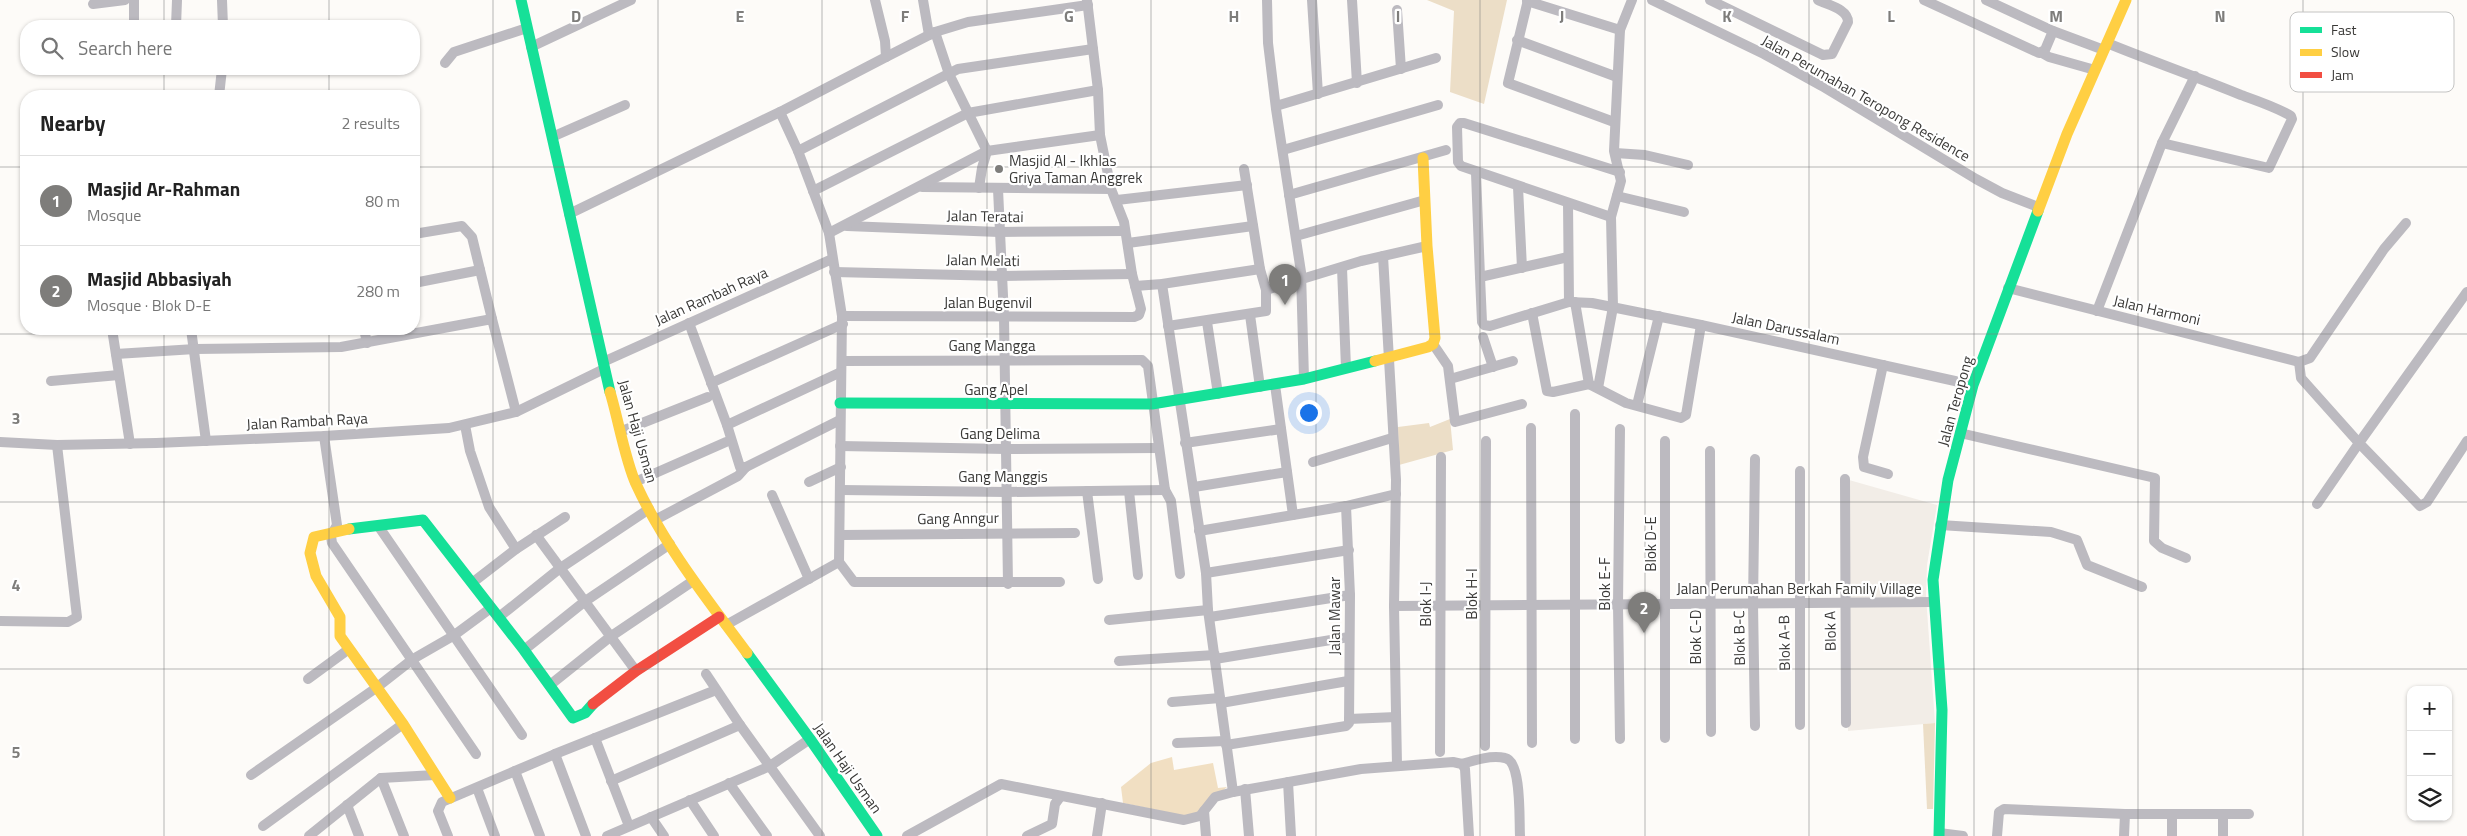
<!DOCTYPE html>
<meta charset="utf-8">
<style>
body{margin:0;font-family:"Titillium Web",sans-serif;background:#f6f6f6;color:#222}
.controls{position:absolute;right:15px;bottom:15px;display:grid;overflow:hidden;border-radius:10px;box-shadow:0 1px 4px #0004}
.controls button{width:45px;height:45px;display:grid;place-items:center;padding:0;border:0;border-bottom:1px solid #e0e0e0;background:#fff;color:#222;font:25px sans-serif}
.you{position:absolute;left:1308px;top:412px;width:18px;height:18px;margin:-12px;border:4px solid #fff;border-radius:50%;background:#1a73e8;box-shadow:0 0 0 8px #1a73e833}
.badge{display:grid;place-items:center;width:32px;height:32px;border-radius:50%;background:#7e7d7b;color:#fff;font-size:16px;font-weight:700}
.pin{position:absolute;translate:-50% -41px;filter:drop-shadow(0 1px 2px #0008)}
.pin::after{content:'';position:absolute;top:26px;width:18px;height:15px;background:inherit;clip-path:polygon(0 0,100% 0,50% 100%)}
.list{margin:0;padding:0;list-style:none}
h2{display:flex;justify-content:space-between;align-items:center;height:65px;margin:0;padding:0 20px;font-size:21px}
h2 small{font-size:16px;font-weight:400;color:#767676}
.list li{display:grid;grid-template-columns:32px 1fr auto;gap:15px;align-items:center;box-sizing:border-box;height:90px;padding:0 20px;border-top:1px solid #e0e0e0}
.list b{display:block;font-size:19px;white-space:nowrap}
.list p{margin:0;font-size:16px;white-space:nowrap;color:#767676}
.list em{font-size:16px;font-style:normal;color:#767676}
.icon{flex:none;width:28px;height:28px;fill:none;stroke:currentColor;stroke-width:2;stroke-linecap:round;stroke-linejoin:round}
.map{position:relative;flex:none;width:2467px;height:836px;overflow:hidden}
.search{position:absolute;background:#fff;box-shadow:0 1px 4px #0004;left:20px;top:20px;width:400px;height:55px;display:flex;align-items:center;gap:12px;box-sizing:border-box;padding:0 18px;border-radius:20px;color:#767676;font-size:19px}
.panel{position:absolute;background:#fff;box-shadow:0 1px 4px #0004;left:20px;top:90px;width:400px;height:245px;border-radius:20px}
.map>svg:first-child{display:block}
.built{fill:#f2ede7}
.green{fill:#ecdec7}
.forest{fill:#f1dfc2}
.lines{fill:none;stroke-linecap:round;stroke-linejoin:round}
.street{stroke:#bcbac0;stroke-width:10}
.fast{stroke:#16e098;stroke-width:11}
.slow{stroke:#ffcf43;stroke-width:11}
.jam{stroke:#f24e42;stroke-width:11}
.grid{fill:none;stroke:#7e7d7b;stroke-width:1;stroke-opacity:0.55}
.poi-dot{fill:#7e7d7b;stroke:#fff;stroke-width:2}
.labels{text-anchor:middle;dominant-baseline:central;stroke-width:4.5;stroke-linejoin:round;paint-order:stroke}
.street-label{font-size:15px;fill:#3a3937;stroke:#fff}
.poi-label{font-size:15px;fill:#3a3937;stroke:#fff;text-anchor:start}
.key{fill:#fff;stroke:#c4c4c3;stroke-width:1}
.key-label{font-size:14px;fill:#3a3937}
.grid-label{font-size:16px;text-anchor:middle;font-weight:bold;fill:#7e7d7b;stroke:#fff;stroke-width:4.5;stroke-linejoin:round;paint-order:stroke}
</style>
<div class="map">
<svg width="2467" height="836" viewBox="0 0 2467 836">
<rect width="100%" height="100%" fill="#fdfbf8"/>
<path class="built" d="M1849,480L1937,505L1927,565L1926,596L1935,723L1848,731Z"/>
<g class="green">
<path d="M1427,0H1507L1484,104L1450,92L1454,11Z"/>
<path d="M1450,419L1453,450L1399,465L1398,427L1429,423L1430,427Z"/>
<path d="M1935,723L1933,809H1927L1923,724Z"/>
</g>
<path class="forest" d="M1172,757L1174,770L1213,763L1218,788L1227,787L1198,813L1185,816L1123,803L1121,787L1151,763Z"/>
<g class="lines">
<g class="street">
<path d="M222,0L223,26"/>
<path d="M923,0L929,35"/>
<path d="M1267,0L1268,43L1276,109L1301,272L1304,379"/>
<path d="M1312,0L1318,94"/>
<path d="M1352,0L1357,83"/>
<path d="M1528,0L1508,83L1614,122"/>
<path d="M1652,0L1764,54L1822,86L1976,179L2002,193L2038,207"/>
<path d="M1710,0L1823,55L1832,54L1848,22C1848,9 1828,5 1818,0"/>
<path d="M1924,0L2039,53L2045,50L2053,31"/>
<path d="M1986,0L2053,31L2104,50"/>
<path d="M1527,1L1620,30"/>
<path d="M93,4L125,0"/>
<path d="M1397,10L1401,69"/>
<path d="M134,26V0"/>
<path d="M176,26L177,0"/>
<path d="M935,32L949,74L987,151L982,168L979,188"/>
<path d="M1517,40L1617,77"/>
<path d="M2107,43C2151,61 2197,77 2241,95C2258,101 2276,107 2291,116L2292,119L2269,168L2162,143L2195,76"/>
<path d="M531,47L631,0"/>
<path d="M2042,53L2049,57L2095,70"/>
<path d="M886,57L935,32L968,22L1088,5"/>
<path d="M445,63L454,52L527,28"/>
<path d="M219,96L222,69"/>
<path d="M1276,106L1436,58"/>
<path d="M780,112L798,151L829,233L842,316L839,562L854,582H1060"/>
<path d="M552,137L625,105"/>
<path d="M1283,150L1438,105"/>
<path d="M798,151L958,69L1093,49"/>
<path d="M1615,153L1645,155L1688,165"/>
<path d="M1476,173L1480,277L1568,257"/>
<path d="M922,187L1111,189"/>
<path d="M1518,187L1522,268"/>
<path d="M998,189L1004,317L1008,584"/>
<path d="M813,191L968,113L1098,90"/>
<path d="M1289,195L1446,150"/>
<path d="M1617,196L1684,212"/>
<path d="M1117,200L1247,185"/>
<path d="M1568,203L1569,302L1592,303L1701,325L1973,385"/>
<path d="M569,214L784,110L886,57L885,41L875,0"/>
<path d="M1611,217L1461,166L1458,162L1457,127L1460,123H1464L1620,172"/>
<path d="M847,226L999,232L1125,231"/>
<path d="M829,233L987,151L1100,135"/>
<path d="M414,234L462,226L472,237L492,319"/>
<path d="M1296,236L1425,200"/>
<path d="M1128,243L1253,226"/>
<path d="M1383,256L1396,480L1394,606L1397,765"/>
<path d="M1342,268L1346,368"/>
<path d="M834,272L1002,276L1132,274"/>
<path d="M1480,277L1482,322L1484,325L1490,326L1569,302"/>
<path d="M414,283L480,270"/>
<path d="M1162,284L1206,573L1208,610L1233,792"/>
<path d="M1135,286L1162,284L1260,269"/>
<path d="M2008,288L2299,362"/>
<path d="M1266,290L1361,261L1427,246"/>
<path d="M2467,292L2359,443L2420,506L2427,502L2467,441"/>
<path d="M1575,302L1589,384L1626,403L1681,418L1686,415L1701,325"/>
<path d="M2097,311L2162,143"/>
<path d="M1532,313L1547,391L1553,392L1589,384"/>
<path d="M1250,315L1260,387"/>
<path d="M842,316L1134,317L1139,315L1141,309L1132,274L1124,222L1111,189L1100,135L1098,90L1087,0"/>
<path d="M1207,322L1218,394"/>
<path d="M689,323L727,425L740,467H746L840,420"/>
<path d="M1168,326L1266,311V290L1260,269L1244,169"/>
<path d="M112,329L130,444"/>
<path d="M191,329L206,441"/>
<path d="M364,329L367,343"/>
<path d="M1483,337L1493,367"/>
<path d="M1433,344L1448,366L1455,422L1522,404"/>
<path d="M116,354L195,349L341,347L492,319L516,412"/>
<path d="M842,361L1142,360L1148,366L1165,490"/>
<path d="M603,362L832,259"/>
<path d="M2299,362L2310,358L2384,249L2406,223"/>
<path d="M2299,362L2301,378L2359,443L2317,504"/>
<path d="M1883,365L1863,457L1864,467L1888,474"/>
<path d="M1450,379L1513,361"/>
<path d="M51,381L119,375"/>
<path d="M711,383L843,324"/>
<path d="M1275,385L1293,515"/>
<path d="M1598,388L1613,307L1611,217L1621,181L1614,151L1620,30L1632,0"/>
<path d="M1637,405L1659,316"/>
<path d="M465,425L470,451L489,507L516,549"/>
<path d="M727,425L841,372"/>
<path d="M1531,428L1532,743"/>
<path d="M1620,429L1618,605L1620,739"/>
<path d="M622,431L708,397"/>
<path d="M1960,433L2155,478L2154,541L2162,548L2186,558"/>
<path d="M324,436L337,525L331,536L332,543L476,754"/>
<path d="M1665,441V738"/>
<path d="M0,442L57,445L156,443L324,436L449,428L516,412L604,369"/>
<path d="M1185,443L1281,429"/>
<path d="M840,446L1006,449L1159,448"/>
<path d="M1710,451L1711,732"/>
<path d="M1755,459L1753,604L1755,726"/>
<path d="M1313,462L1392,438"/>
<path d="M1800,471V725"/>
<path d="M1845,479L1846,723"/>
<path d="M635,482L726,442"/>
<path d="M809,482L841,467"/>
<path d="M1194,487L1287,472"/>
<path d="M841,490L1007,492L1165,490"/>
<path d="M1165,490L1171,501L1180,574"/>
<path d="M1087,491L1098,579"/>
<path d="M1129,491L1138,575"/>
<path d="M772,495L809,579"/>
<path d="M655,520L738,476L746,467"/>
<path d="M1940,525L2051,532L2077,540L2087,565L2142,587"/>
<path d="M379,527L522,735"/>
<path d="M1199,531L1346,506L1396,494"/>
<path d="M536,535L636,671"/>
<path d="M841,535L1075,533"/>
<path d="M1206,573L1349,550"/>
<path d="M472,583L516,549L565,517"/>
<path d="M1394,606L1933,602"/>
<path d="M499,617L559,569L649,509"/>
<path d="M1210,617L1350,595"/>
<path d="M1109,620L1208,610"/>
<path d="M0,621L68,622L77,617L57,445"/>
<path d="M726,625L839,562"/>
<path d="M524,650L584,602L670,544"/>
<path d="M1215,659L1349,637"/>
<path d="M1119,661L1215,655"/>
<path d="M706,674L740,725L820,836"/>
<path d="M308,679L349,649"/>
<path d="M550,685L610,637L693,581"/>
<path d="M1172,702L1220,698"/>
<path d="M1221,703L1348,681"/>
<path d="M1349,719L1396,717"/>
<path d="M595,738L629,826"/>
<path d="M1575,739V414"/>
<path d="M1177,743L1225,741"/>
<path d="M1226,745L1346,726L1349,723L1350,595L1346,506"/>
<path d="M1485,746L1486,441"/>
<path d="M1440,752L1441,457"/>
<path d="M555,754L586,836"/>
<path d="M1462,764C1475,760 1491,755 1505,758C1522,761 1519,820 1520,836"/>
<path d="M515,771L540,836"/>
<path d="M251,775L376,688L413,659L453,636L491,608"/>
<path d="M381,778L404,836"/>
<path d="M611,781L740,725"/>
<path d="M1288,782L1291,836"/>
<path d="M729,783L767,836"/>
<path d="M477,788L495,836"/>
<path d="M1245,789L1249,836"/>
<path d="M690,800L714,836"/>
<path d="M347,805L359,836"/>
<path d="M1204,811L1206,836"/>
<path d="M2172,814V836"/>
<path d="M2223,814H2249"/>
<path d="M651,817L664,836"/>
<path d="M263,826L403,724"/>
<path d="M1939,833L1963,836"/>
<path d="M309,836L381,778L435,775"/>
<path d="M448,836L438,811L442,802L555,754L716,690"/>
<path d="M607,836L770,766L810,739"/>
<path d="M907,836L1001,784L1184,820L1200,816L1215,797L1233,792L1361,769L1453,762L1462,764L1465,769L1469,836"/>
<path d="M1027,836L1052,824L1055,804L1060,797"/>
<path d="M1097,836L1102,803"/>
<path d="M1997,836L1999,812L2004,809L2125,814H2223V836"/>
<path d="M2124,836L2125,814"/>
</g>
<g class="fast">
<path d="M521,0L610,392"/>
<path d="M840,403L1152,404L1304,379L1375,361"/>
<path d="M349,529L423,520L524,650L573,718L585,713L593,704"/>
<path d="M747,653L810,739L877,836"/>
<path d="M1939,836L1942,710L1933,580L1948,480L1973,385L2038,211"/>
</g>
<g class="slow">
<path d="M2038,211L2067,134L2126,0"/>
<path d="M1375,361L1428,347L1433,344L1435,338L1427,246L1423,158"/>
<path d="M610,392C618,418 625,460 636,484C664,545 707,599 747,653"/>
<path d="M349,529L314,537L310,553L316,576L340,617V636L403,724L450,798"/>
</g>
<path class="jam" d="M593,704L636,671L719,617"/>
</g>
<path class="grid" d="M164,0V26M329,0V26M493,0V836M658,0V836M822,0V836M987,0V836M1151,0V836M1316,0V836M1480,0V836M1645,0V836M1809,0V836M1974,0V836M2138,0V836M2303,0V836M164,69V96M329,69V96M0,167H26M414,167H2467M164,329V836M329,329V836M0,334H2467M0,502H2467M0,669H2467"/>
<circle class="poi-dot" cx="999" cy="169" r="5"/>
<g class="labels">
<g class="street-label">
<text transform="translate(1866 98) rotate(30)">Jalan Perumahan Teropong Residence</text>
<text transform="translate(985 216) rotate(1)">Jalan Teratai</text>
<text transform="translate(983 260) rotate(1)">Jalan Melati</text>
<text transform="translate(711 296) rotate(-24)">Jalan Rambah Raya</text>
<text x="988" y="302">Jalan Bugenvil</text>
<text transform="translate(2157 310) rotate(13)">Jalan Harmoni</text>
<text transform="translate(1786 328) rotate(12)">Jalan Darussalam</text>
<text x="992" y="345">Gang Mangga</text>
<text x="996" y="389">Gang Apel</text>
<text transform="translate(1955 401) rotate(-74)">Jalan Teropong</text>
<text transform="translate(307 421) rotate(-3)">Jalan Rambah Raya</text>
<text transform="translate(638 431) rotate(74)">Jalan Haji Usman</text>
<text x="1000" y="433">Gang Delima</text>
<text x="1003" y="476">Gang Manggis</text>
<text transform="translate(958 518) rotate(-1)">Gang Anngur</text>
<text transform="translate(1650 544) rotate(-90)">Blok D-E</text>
<text transform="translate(1604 584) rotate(-90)">Blok E-F</text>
<text x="1799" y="588">Jalan Perumahan Berkah Family Village</text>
<text transform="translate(1471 594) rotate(-90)">Blok H-I</text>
<text transform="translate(1425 604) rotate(-90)">Blok I-J</text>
<text transform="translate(1334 616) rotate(-90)">Jalan Mawar</text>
<text transform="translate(1830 631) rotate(-91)">Blok A</text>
<text transform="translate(1695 637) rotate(-90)">Blok C-D</text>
<text transform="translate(1739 638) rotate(-91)">Blok B-C</text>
<text transform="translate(1784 643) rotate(-91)">Blok A-B</text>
<text transform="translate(848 768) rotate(55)">Jalan Haji Usman</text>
</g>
<g class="poi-label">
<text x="1009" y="160">Masjid Al - Ikhlas<tspan x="1009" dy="17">Griya Taman Anggrek</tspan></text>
</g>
</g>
<rect x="2290" y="12" width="164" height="80" rx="8" class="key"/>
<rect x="2300" y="27" width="22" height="6" fill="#16e098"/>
<rect x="2300" y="49" width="22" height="7" fill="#ffcf43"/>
<rect x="2300" y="72" width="22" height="6" fill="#f24e42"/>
<g class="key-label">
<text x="2331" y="35">Fast</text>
<text x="2331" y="57">Slow</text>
<text x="2331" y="80">Jam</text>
</g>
<g class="grid-label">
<text x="576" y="22">D</text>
<text x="740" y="22">E</text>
<text x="905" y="22">F</text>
<text x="1069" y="22">G</text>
<text x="1234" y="22">H</text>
<text x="1398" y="22">I</text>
<text x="1562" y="22">J</text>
<text x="1727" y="22">K</text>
<text x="1891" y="22">L</text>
<text x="2056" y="22">M</text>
<text x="2220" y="22">N</text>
<text x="16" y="424">3</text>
<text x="16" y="591">4</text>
<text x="16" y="758">5</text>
</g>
</svg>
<div class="controls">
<button>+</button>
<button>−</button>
<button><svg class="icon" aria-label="layers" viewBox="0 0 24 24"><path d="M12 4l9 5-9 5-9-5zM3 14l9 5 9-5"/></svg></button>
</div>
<div class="you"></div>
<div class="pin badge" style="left:1285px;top:305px">1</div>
<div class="pin badge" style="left:1644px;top:633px">2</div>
<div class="search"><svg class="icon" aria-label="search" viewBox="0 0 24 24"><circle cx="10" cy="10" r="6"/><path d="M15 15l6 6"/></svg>Search here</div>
<section class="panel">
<h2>Nearby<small>2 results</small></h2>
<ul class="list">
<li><span class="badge">1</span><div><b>Masjid Ar-Rahman</b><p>Mosque</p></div><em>80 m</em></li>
<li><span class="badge">2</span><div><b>Masjid Abbasiyah</b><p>Mosque · Blok D-E</p></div><em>280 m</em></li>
</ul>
</section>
</div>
